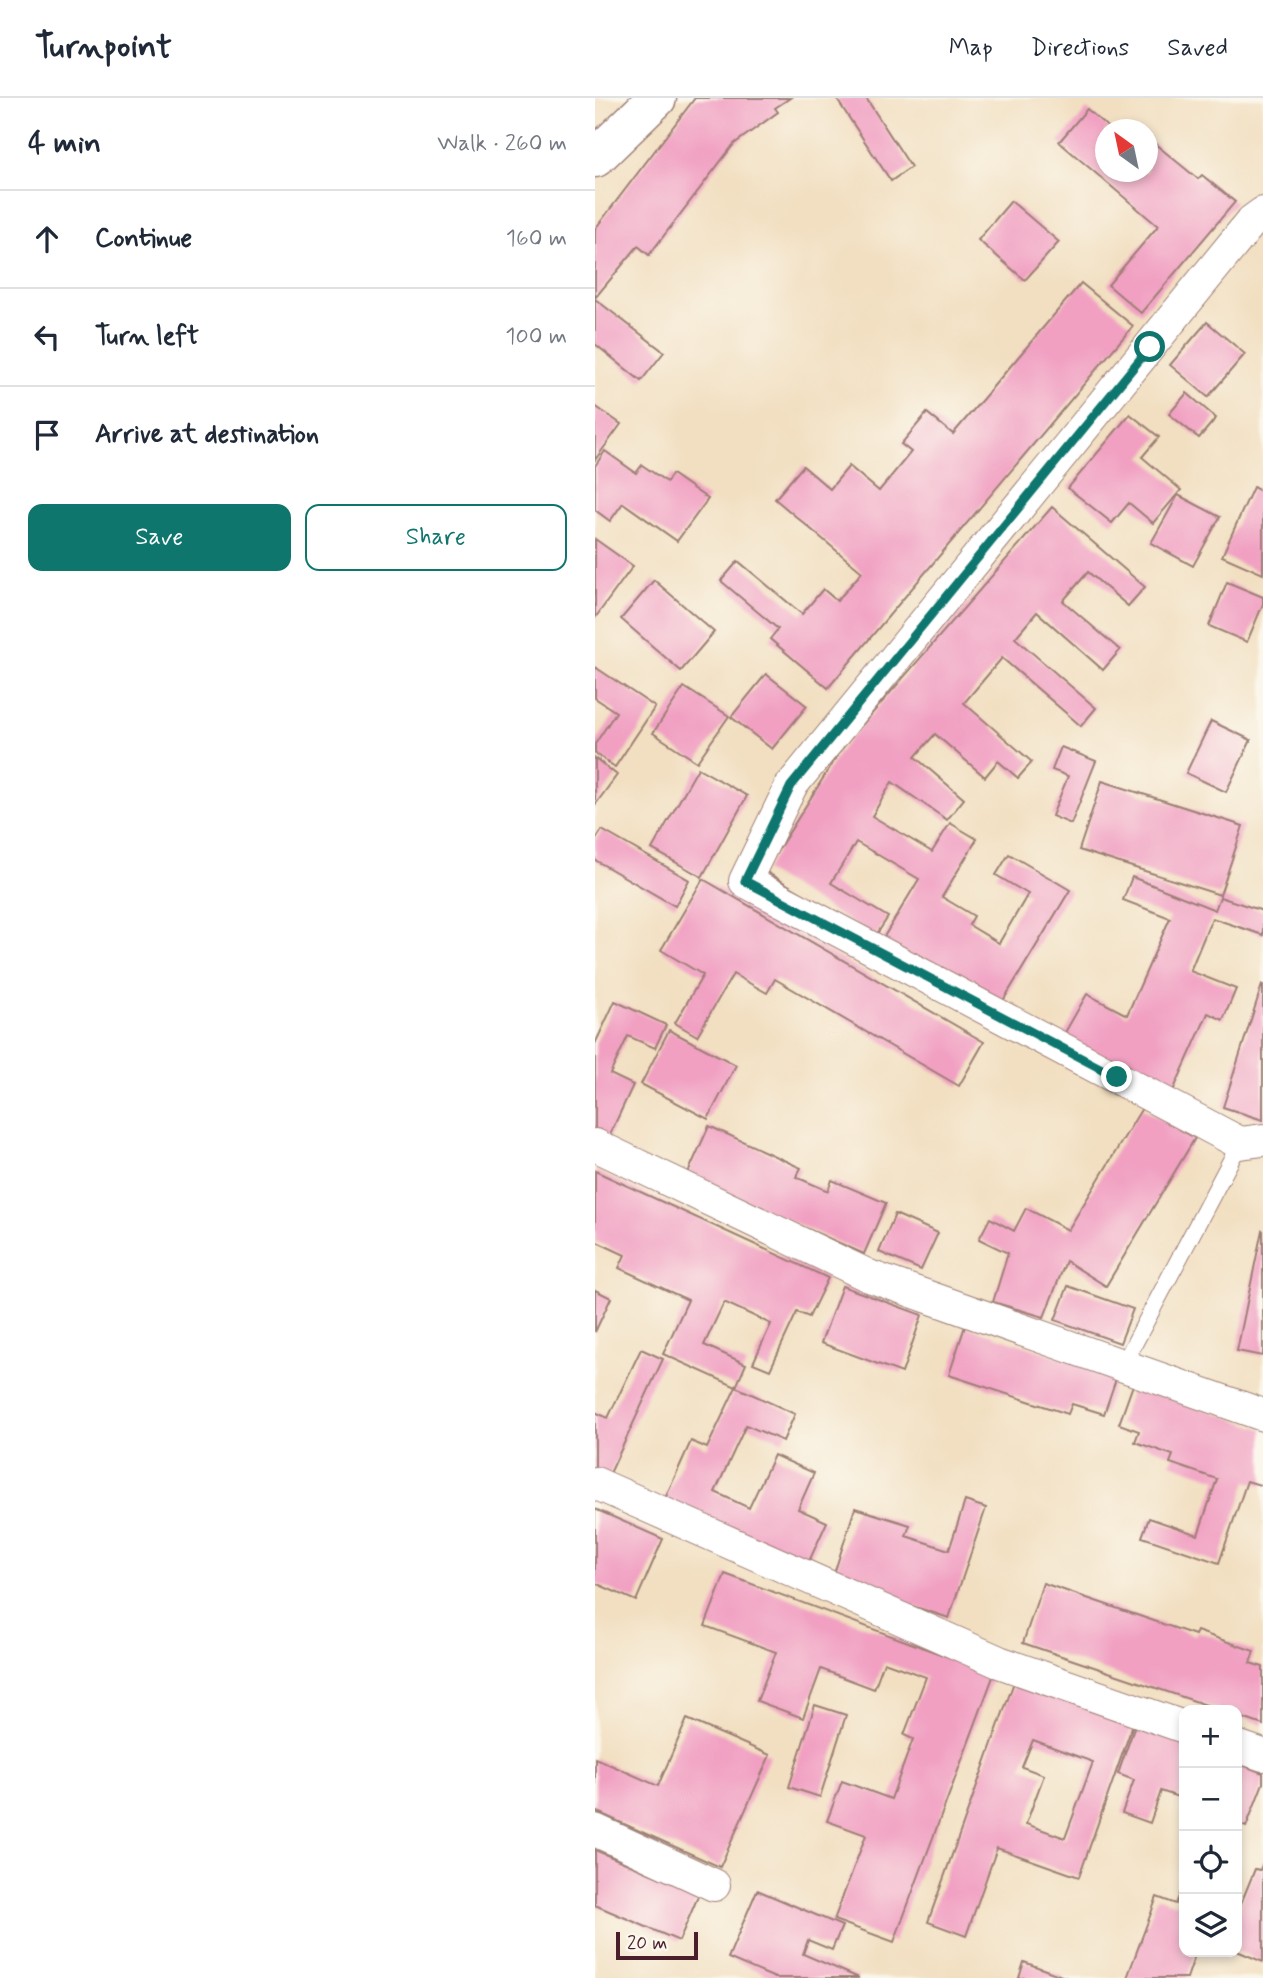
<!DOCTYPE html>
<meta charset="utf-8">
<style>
body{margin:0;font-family:Mynerve,sans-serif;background:#f2f2f3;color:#1f2937}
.controls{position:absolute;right:21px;bottom:21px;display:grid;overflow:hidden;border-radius:14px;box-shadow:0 4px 10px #0003}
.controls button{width:63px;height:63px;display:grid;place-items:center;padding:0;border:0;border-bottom:2px solid #e0e1e3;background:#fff;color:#1f2937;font:35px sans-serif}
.compass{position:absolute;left:500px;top:21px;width:63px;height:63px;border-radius:50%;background:#fff;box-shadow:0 4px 10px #0003;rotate:327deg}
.scale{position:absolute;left:21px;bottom:18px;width:82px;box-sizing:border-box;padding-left:7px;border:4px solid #4a1f2b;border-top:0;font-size:19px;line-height:24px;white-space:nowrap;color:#4a1f2b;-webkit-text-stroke:5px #fbf7ec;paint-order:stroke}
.stop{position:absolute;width:21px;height:21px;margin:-16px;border:5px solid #0f766e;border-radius:50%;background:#fff}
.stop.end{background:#0f766e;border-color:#fff;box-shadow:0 2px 7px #0008}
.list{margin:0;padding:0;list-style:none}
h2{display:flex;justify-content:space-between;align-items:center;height:91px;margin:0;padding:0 28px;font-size:30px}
h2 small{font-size:23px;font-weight:400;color:#747a83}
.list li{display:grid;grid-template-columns:46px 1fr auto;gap:21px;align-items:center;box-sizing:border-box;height:98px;padding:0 28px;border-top:2px solid #e0e1e3}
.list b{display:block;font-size:26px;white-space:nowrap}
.list em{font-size:23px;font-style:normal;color:#747a83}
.actions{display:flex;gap:14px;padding:21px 28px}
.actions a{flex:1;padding:16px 0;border:2px solid #0f766e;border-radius:14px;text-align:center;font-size:24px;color:#0f766e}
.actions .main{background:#0f766e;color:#fff}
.icon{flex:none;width:38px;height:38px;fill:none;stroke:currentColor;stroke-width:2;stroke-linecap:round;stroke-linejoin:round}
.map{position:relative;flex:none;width:668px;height:1880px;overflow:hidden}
header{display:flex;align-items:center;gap:42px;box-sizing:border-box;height:98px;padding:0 35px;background:#fff;border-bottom:2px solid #e0e1e3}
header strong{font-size:33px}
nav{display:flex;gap:38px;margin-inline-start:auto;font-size:24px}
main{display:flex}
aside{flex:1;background:#fff}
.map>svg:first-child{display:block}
.building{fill:#f1a0c2;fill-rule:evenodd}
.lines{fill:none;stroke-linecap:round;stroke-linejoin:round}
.service-casing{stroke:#9e7f76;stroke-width:18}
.minor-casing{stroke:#9e7f76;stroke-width:34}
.tertiary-casing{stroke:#9e7f76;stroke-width:41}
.service{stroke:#fff;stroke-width:16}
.minor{stroke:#fff;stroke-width:32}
.tertiary{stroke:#fff;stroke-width:38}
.route{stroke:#0f766e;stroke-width:9}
</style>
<header>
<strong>Turnpoint</strong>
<nav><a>Map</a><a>Directions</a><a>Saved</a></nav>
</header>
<main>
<aside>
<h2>4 min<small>Walk · 260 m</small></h2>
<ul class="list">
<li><svg class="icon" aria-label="ahead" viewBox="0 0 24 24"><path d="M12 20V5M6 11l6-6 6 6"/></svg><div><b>Continue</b></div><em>160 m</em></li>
<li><svg class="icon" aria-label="left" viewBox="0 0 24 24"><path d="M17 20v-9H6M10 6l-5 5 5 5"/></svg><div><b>Turn left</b></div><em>100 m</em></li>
<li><svg class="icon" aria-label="arrive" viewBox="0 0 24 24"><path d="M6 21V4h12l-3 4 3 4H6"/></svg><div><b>Arrive at destination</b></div></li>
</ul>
<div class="actions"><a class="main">Save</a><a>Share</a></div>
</aside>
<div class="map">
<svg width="668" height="1880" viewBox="0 0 668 1880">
<rect width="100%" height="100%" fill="#fbf7ec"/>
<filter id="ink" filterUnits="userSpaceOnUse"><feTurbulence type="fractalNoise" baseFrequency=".0143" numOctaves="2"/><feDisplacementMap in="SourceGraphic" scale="14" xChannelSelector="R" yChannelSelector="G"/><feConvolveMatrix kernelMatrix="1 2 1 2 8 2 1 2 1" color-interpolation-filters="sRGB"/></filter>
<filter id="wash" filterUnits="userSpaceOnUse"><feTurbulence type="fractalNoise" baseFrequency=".00686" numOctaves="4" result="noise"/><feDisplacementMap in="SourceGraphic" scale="28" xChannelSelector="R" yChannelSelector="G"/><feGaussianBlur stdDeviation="1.57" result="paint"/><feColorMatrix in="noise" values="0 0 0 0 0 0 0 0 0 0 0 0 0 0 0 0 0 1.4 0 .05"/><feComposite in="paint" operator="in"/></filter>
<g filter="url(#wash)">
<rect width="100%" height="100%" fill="#f2dfc1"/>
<g id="blocks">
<g class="building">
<path d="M100,0H195L180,10L183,14L139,46L54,157L43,148L0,200V131Z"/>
<path d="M241,0H271L316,69L296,83Z"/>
<path d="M492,11L516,32H510V74H552V52L559,45L603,81L607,77L640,104L546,215L513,187L563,128L464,44Z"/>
<path d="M416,103L464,144L430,182L383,142Z"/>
<path d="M486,185L538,228L233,590L175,541L183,531L126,483L143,463L207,516L228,491L242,503L267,474L180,401L208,368L235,391L254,368L284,393L316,354L306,346L332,315L358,336Z"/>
<path d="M0,201L69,254L46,283L0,246Z"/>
<path d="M612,224L650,256L613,299L575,267Z"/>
<path d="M592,295L621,320L604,340L574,316Z"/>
<path d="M0,308L26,326L0,362Z"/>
<path d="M535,316L564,339L547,359L586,392L558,425L534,405L517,425L473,390Z"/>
<path d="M10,353L41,375L47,367L72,384L77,376L113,401L82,443L28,405L15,423L0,412V368Z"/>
<path d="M658,389L668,394V476L627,458Z"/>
<path d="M583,397L625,419L598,468L556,445Z"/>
<path d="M457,409L550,489L533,508L493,474L468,503L525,552L508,572L442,514L420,540L501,610L486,628L407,560L369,605L437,664L423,680L403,663L390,679L340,636L320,659L369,701L352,722L297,684L277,718L337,754L355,725L382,741L347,799L379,818L374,827L404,845L433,796L401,777L414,756L475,792L403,911L287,842L324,781L261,744L236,785L293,819L280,839L170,773L247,650Z"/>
<path d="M0,441L38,468L0,520Z"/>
<path d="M59,482L119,534L86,573L26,521Z"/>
<path d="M632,484L668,499V506L652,544L614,528Z"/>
<path d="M0,569L60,609L20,669L0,655V646L21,614L0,600Z"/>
<path d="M171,576L212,608L177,651L136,619Z"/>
<path d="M89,589L134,618L102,664L58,635Z"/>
<path d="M616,623L656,642L631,694L591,675Z"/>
<path d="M466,649L501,663L476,726L457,718L473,678L457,672Z"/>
<path d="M0,660L22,677L0,707Z"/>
<path d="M103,670L152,698L107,779L57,751Z"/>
<path d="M507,683L648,728L625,797L484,752Z"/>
<path d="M7,732L94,782L80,808L0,762V743Z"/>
<path d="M537,779L620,812L625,799L668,813V837L617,820L595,873L641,891L628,922L613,915L574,1002L464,945L492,896L532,917L575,820L528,802Z"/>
<path d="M108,781L389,944L364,988L180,881L172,895L138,876L102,938L80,925L108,877L66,852Z"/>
<path d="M667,887H668V1022L628,1009Z"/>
<path d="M20,903L71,927L60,950L33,938L15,976L38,987L13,1041L0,1035V946Z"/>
<path d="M74,932L141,967L113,1021L46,986Z"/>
<path d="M547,1010L600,1040L511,1188L471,1163L449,1219L398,1204L413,1155L384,1141L395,1120L419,1133L431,1110L473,1132Z"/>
<path d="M114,1028L206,1070L201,1079L233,1093L237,1082L291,1105L269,1156L92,1077Z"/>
<path d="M0,1073L233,1180L214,1219L202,1214L175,1272L158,1265L176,1226L129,1204L109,1247L151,1266L141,1289L68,1256L93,1202L24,1170L30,1157L0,1143Z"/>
<path d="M300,1116L343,1135L326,1172L284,1154Z"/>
<path d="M667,1132L668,1133V1258L642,1253Z"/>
<path d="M247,1188L327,1217L307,1275L226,1245Z"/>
<path d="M473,1188L538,1211L525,1245L460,1222Z"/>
<path d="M0,1192L16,1200L0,1234Z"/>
<path d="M370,1228L522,1278L509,1316L477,1306L473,1316L354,1277Z"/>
<path d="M46,1251L68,1261L12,1382L0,1376V1314L13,1320Z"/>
<path d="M538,1287L668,1331V1388L652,1383L624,1465L547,1439L554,1420L603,1437L622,1381L575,1365L578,1357L540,1344L544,1333L524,1326Z"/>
<path d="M141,1289L200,1316L188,1343L151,1327L120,1394L154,1410L179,1357L219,1375L203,1411L232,1424L211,1470L68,1405L96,1343L112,1350Z"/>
<path d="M370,1403L391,1410L354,1520L237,1482L260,1410L315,1427L311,1438L354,1452Z"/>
<path d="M0,1411L68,1441L41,1503L0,1485Z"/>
<path d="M130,1476L399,1576L299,1844L239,1822L271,1737L232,1723L247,1683L296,1701L318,1641L309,1637L331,1579L289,1564L279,1591L226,1571L208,1620L162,1603L181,1554L110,1528Z"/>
<path d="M448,1485L600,1537L602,1533L659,1553L655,1565L668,1569V1627L642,1618V1612H626L428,1545Z"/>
<path d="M419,1584L538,1626L484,1779L402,1750L371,1838L333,1824ZM438,1642L498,1664L470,1740L431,1726L449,1677L427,1669Z"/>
<path d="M220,1607L251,1617L225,1699L194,1689Z"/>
<path d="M92,1621L175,1657L125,1769L0,1713V1660L63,1688Z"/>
<path d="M540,1627L589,1644V1691L586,1700L566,1693L555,1725L527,1715L539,1682L523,1676Z"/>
<path d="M642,1665L668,1675V1685L651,1729L642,1725Z"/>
<path d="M0,1752L104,1796L84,1843L0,1807Z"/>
<path d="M668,1764V1864L642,1853V1815L660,1771L665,1772Z"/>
<path d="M589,1785V1854H601L592,1880H532L562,1799L581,1806Z"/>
<path d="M162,1792L247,1828L237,1852L213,1842L208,1856L264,1880H180L133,1860Z"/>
<path d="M429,1864L472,1880H424Z"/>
</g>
</g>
</g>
<g filter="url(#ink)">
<use href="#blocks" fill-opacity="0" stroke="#9e7f76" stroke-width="2"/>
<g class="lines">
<g class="service-casing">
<path id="service" d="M528,1267L645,1045"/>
</g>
<g class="minor-casing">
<g id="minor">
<path d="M668,115L657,123L196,688L150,783L645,1045L668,1042"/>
<path d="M0,1047L274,1178L668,1317"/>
<path d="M0,1385L404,1564L589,1629"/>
<path d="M642,1648L668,1657"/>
<path d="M0,1732L119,1787"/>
</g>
</g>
<g class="tertiary-casing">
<path id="tertiary" d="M0,60L62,0"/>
</g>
<use href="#service" class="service"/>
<use href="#minor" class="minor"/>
<use href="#tertiary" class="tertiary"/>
</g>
</g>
<g class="lines" filter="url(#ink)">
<path class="route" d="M522,979L150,783L196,688L555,249"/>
</g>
</svg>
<div class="controls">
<button>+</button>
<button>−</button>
<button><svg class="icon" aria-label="locate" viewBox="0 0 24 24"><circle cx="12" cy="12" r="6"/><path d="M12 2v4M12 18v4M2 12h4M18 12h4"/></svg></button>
<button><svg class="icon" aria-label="layers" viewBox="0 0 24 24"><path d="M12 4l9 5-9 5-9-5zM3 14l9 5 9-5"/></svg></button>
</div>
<svg class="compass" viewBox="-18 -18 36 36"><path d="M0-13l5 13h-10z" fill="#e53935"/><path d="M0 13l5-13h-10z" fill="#747a83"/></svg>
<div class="scale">20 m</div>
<div class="stop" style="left:555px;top:249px"></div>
<div class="stop end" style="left:522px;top:979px"></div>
</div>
</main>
